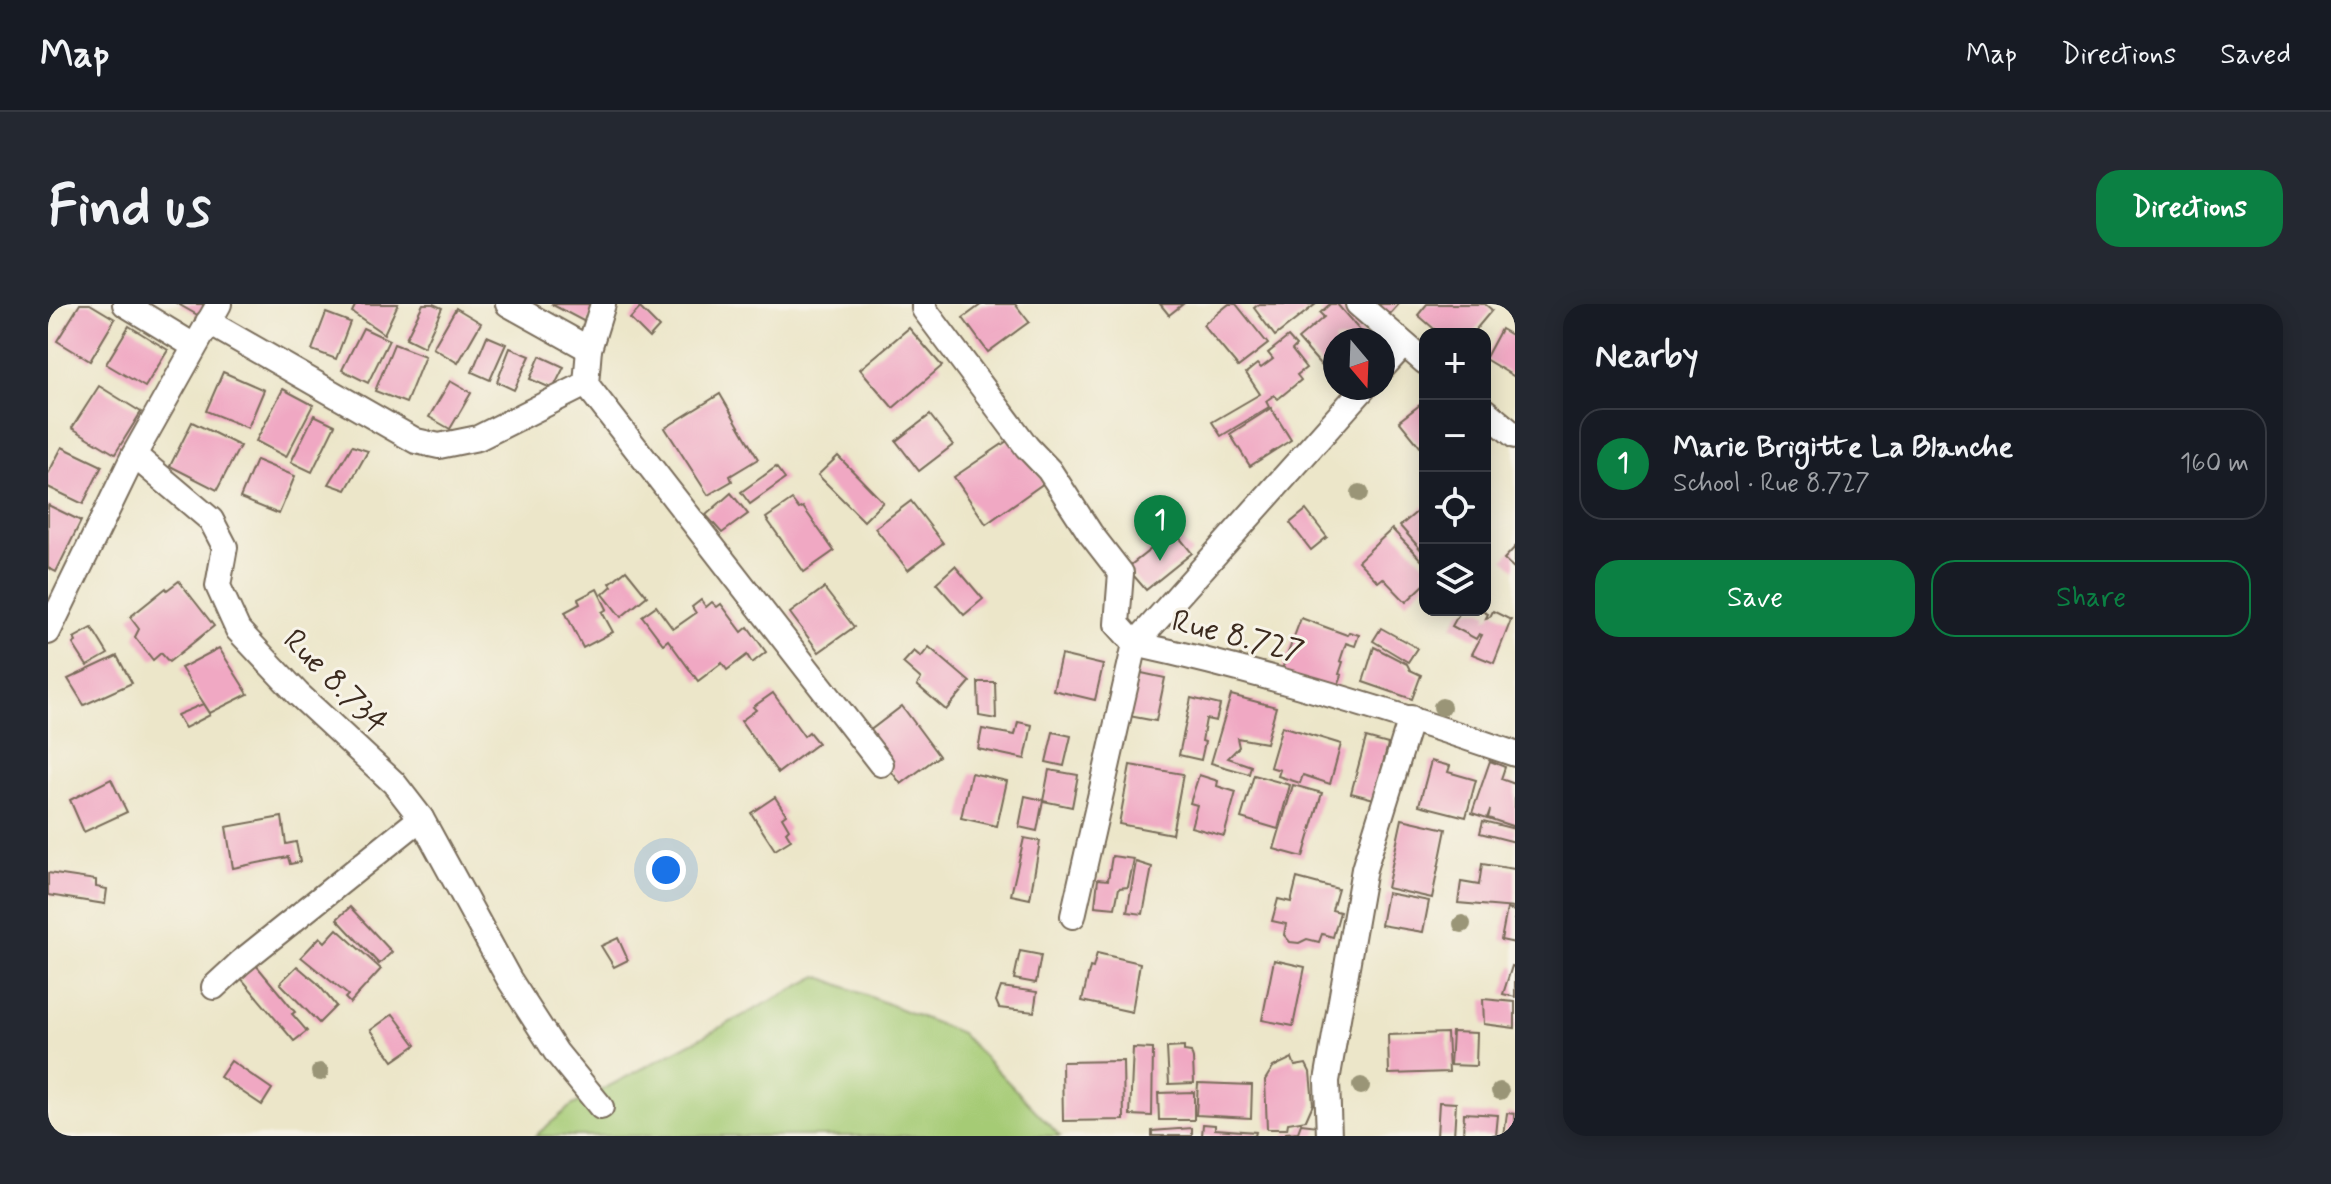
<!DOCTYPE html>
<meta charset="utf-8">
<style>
body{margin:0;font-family:Mynerve,sans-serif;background:#242831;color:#f1f3f6}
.controls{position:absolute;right:24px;top:24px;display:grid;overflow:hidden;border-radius:16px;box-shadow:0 4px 20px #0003}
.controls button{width:72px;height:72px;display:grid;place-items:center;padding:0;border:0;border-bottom:2px solid #363941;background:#171b24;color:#f1f3f6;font:40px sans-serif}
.compass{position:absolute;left:1275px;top:24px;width:72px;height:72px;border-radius:50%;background:#171b24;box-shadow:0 4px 20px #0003;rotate:161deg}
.you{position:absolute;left:618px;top:566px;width:28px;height:28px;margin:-20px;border:6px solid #fff;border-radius:50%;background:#1a73e8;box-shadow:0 0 0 12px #1a73e833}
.badge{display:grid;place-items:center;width:52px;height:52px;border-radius:50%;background:#0b8043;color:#fff;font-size:26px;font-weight:700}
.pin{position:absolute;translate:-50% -66px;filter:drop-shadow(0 2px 4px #0008)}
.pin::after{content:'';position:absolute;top:42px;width:28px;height:24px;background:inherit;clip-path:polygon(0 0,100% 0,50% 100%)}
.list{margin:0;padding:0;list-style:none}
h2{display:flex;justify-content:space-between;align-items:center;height:104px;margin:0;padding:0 32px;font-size:34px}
h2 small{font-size:26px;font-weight:400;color:#9ea1a6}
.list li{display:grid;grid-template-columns:52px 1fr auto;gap:24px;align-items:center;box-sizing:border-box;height:112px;margin:0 16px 16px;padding:0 16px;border:2px solid #363941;border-radius:24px}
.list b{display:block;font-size:30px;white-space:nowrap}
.list p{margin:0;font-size:26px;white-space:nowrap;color:#9ea1a6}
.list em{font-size:26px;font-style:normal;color:#9ea1a6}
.actions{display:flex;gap:16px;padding:24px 32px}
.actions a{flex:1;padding:18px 0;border:2px solid #0b8043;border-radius:24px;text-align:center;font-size:28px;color:#0b8043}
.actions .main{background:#0b8043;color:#fff}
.icon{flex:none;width:44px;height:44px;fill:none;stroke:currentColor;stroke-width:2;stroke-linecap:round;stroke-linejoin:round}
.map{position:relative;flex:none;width:1467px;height:832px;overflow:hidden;border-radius:24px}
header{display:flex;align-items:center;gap:48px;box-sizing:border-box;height:112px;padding:0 40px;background:#171b24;border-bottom:2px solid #363941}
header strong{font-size:38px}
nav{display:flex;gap:44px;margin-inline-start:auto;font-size:28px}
.intro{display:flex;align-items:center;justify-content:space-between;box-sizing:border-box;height:192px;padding:0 48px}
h1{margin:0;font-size:56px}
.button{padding:20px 36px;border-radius:24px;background:#0b8043;color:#fff;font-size:28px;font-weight:700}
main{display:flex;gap:48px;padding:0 48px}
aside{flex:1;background:#171b24;border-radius:24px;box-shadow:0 4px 20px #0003}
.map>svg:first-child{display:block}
.green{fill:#a5cb75;stroke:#707a4a;stroke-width:2}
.building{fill:#f0a8c3}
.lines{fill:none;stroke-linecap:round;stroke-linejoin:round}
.minor-casing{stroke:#796c5a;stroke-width:28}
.minor{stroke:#fff;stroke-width:24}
.tree{fill:#9a9577}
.labels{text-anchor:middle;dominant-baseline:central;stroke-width:6;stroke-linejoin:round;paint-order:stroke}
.street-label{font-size:32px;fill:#3b2a1e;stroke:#f7f3e8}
</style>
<header>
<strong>Map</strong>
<nav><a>Map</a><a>Directions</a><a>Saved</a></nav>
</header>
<div class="intro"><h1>Find us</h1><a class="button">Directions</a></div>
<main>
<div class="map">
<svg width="1467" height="832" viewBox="0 0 1467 832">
<rect width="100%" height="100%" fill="#f7f3e8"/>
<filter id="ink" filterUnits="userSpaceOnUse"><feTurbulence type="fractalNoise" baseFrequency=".0125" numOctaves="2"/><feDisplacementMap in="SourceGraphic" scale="16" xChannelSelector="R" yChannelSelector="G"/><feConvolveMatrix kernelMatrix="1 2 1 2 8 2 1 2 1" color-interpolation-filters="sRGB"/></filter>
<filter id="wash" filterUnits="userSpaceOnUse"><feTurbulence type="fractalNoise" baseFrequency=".006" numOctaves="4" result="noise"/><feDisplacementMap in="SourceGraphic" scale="32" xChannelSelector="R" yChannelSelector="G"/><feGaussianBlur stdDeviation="1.8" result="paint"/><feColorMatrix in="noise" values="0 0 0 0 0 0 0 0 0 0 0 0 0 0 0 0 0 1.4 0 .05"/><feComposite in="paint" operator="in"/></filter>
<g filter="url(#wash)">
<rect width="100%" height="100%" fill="#ece6c9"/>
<path class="green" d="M770,672L913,729L1012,832H487L523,802Z"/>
<g id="blocks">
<g class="building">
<path d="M32,0H42L67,15L42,57L9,37Z"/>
<path d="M130,0H160L153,13Z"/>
<path d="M308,0H350L336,30L304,8Z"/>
<path d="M375,0H385L394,4L376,43L358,34Z"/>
<path d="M503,0H550L539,19Z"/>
<path d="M934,0H967L981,18L940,48L915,14Z"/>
<path d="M1112,0H1135L1121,11Z"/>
<path d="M1181,0H1188L1220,40L1190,63L1155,21Z"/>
<path d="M1211,0H1268L1227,32L1206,4Z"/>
<path d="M1282,0H1289L1320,36H1287V77L1250,35L1276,13L1272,9Z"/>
<path d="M1328,0H1351L1341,11Z"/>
<path d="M1379,0H1437L1444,6L1424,30H1392L1370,11Z"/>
<path d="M408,4L433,19L410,59L385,44Z"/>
<path d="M592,4L611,23L601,34L582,15Z"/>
<path d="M278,9L302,18L288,55L264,46Z"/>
<path d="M81,22L120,46L97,83L58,60Z"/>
<path d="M315,24L341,36L320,79L294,66Z"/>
<path d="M861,24L894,62L845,104L812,65Z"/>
<path d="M1453,25L1467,33V73L1437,55Z"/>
<path d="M439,32L458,40L442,76L424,68Z"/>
<path d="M1240,33L1248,42L1244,46L1258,64L1249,71L1253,76L1230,95L1226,91L1218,97L1221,103L1173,132L1164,118L1212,90L1198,69L1209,60L1213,64L1225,55L1220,49Z"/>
<path d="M346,40L377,52L358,99L327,87Z"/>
<path d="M462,44L482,52L466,86L449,78Z"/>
<path d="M492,52L516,63L505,85L482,75Z"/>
<path d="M175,68L216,86L200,124L158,107Z"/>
<path d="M402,77L423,89L402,125L381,113Z"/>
<path d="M51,82L93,108L67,150L24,124Z"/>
<path d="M235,85L265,101L238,153L208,137Z"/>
<path d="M672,90L710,155L682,172L684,177L660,191L617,124Z"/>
<path d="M1377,97V149L1351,117Z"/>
<path d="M1223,104L1243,136L1202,162L1182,130Z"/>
<path d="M266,111L287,121L264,168L243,158Z"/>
<path d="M882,111L905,141L871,167L848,137Z"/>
<path d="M144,118L192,142L169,186L122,162Z"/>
<path d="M965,133L996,179L938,220L906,173Z"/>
<path d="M304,142L320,147L298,186L281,180Z"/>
<path d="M14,143L54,162L35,200L0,183V170Z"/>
<path d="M790,152L835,198L816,217L770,171Z"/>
<path d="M208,156L247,172L231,210L192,194Z"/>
<path d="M728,163L737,175L702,200L693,188Z"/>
<path d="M683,189L700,210L674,229L658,211Z"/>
<path d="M744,196L751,205L755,203L786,247L756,268L718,214Z"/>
<path d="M863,197L895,239L860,266L827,224Z"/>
<path d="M0,201L33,217L8,268L0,264Z"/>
<path d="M1377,201V246L1375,248L1352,222Z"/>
<path d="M1258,206L1279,233L1263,246L1242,219Z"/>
<path d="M1344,225L1377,260V280L1358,298L1335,274L1330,278L1310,257Z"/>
<path d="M1126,227L1144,249L1098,286L1079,264Z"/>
<path d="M1467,243V265L1456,255Z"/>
<path d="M907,262L935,295L916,311L888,279Z"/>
<path d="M578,266L599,292L573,313L555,290L564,282L562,279Z"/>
<path d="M131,277L166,322L121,358L113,349L105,356L87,333L91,325L82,313L118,284L119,286Z"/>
<path d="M776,284L806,323L771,348L742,309Z"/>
<path d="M549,285L559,305L554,308L565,328L535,344L517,308L532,300L530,295Z"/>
<path d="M653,296L658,303L664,298L669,303L673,300L694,328L700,323L718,348L704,359L699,351L679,366L674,359L650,377L620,336L615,340L594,312L608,302L625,325L648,309L644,303Z"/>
<path d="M1413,306H1432L1440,310L1438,314L1442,313L1445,307L1463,316L1446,359L1424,350L1434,331L1431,330L1428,335L1404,322Z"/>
<path d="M1253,314L1299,331L1301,328L1311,331L1307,342L1298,339L1292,357L1295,358L1291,370L1294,371L1287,389L1233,368Z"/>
<path d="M44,324L60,350L39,362L25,340L28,338L26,334Z"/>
<path d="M1333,324L1369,344L1360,358L1325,337Z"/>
<path d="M881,343L922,378L898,406L869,381L873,375L855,359L866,347L873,353Z"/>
<path d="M1326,343L1359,360L1362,366L1373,371L1364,395L1315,378Z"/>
<path d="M171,344L200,390L162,409L133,364Z"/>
<path d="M1013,351L1055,361L1047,396L1005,386Z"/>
<path d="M69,352L84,379L36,401L20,375Z"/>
<path d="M1089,368L1117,374L1108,417L1081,412Z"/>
<path d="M930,378H947L948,415L931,412Z"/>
<path d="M725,389L756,432L761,428L770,439L730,469L693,417L708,406L705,403Z"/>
<path d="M1183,391L1228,403L1218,439L1189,434L1191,443L1180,454L1203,462L1201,470L1163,459Z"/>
<path d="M1143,394L1172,401L1168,417L1158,415L1154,437L1157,438L1153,456L1131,451Z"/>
<path d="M155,400L162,411L137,424L129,411Z"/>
<path d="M854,402L891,452L853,480L816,431Z"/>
<path d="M970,418L984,421L977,455L930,445L934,425L967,431Z"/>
<path d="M1234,422L1293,440L1282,480L1255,471L1252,479L1230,472L1232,466L1222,463Z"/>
<path d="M1005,428L1023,432L1016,462L998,458Z"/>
<path d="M1318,434L1340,440L1326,495L1303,489Z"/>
<path d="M1383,457L1402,462L1400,468L1428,476L1418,513L1371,501Z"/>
<path d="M1442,457L1457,463L1453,475L1467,480V523L1440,514L1442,506L1439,514L1424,509Z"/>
<path d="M1082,461L1135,470L1124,530L1071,520Z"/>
<path d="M1001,466L1030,471L1024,503L995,497Z"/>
<path d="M923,469L959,477L949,522L913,514Z"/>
<path d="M1151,471L1170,477L1169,482L1188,488L1176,532L1143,523L1149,501L1142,499Z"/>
<path d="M1206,471L1242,481L1230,525L1193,514Z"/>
<path d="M63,475L79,508L36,528L22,496Z"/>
<path d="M1245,481L1274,489L1255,553L1226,545Z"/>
<path d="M977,492L995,496L989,527L971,523Z"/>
<path d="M727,493L738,510L734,513L741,525L738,528L743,536L727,546L703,509Z"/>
<path d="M234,513L238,540L248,538L252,558L242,560L240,553L185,564L178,523Z"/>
<path d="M1354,515L1398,525L1384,594L1339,584Z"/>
<path d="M1435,517L1467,525V538L1432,529Z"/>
<path d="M976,534L992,537L982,595L963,591Z"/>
<path d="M1064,552L1086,555L1080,583L1071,584L1067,604L1047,602L1050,575L1060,576Z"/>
<path d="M1088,558L1104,563L1095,610L1079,608Z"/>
<path d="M1434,560L1467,565V604L1410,599L1413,578L1431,581Z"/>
<path d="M0,569L48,576V583L59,585L57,600L0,591Z"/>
<path d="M1249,574L1290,585L1284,606L1292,608L1285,633L1274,630L1271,638L1259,635L1251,639L1242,638L1236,631L1238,620L1224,617L1230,595L1243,598Z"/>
<path d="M1339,589L1381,597L1375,628L1333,621Z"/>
<path d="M302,603L344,648L331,660L289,615Z"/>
<path d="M1459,605L1467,607V639L1453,636Z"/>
<path d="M289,625L333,665L302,699L297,694L300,691L253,653L272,633L277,638Z"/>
<path d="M570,634L580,656L566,663L553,642Z"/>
<path d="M972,647L993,651L988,679L966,675Z"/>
<path d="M1049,649L1092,659L1084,708L1034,697L1042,663L1045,664Z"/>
<path d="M1226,656L1257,663L1245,722L1214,716Z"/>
<path d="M208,661L247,708L244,710L259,727L246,737L192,673Z"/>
<path d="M249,662L269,679L288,702L271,719L232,679Z"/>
<path d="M1464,662L1467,663V693L1455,690Z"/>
<path d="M953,683L989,688L986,708L951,704L948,697Z"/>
<path d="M1435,695L1467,698V724L1436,720Z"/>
<path d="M345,710L368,741L345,757L323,726Z"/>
<path d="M1404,728L1429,729L1428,762L1402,761Z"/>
<path d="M1399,729L1401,768L1341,770L1340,731Z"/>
<path d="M1136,743V747L1143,748L1145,755L1146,779L1121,780L1119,744Z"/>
<path d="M1085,744L1105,745L1104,812L1082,811Z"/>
<path d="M1244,754L1247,762L1258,760L1262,768L1265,800L1258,816L1240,819L1239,825H1219L1217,776L1225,763Z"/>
<path d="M183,757L224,785L214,801L172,773Z"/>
<path d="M1075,757L1076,816L1015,817L1014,758Z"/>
<path d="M1150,779L1204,781L1203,814L1148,811Z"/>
<path d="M1146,788V816H1111L1110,789Z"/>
<path d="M1391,798L1408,799L1406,832H1389Z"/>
<path d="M1416,809L1450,811L1448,832H1415Z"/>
<path d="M1459,809L1467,810V832H1456Z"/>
<path d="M1155,820L1167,821V825L1208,828L1207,832H1154Z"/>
<path d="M1253,820L1271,822L1268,832H1237L1238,829L1250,828Z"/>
<path d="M1144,824V832H1104V827Z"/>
</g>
</g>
</g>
<g filter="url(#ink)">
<use href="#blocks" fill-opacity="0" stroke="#796c5a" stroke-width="2"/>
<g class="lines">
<g class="minor-casing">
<g id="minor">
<path d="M77,0L146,42"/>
<path d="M171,0L86,151L163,216L177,243L170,282L190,326L250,390L346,479L373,514L461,675L508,748L553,803"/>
<path d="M460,0L541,45"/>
<path d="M555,0L541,45L538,80L833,460"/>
<path d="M876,0V5L979,143L1001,166L1042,229L1073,269L1069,320L1087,340L1025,612"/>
<path d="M1310,0L1377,58"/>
<path d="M160,18L368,137L391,142L430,134L538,80"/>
<path d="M1335,63L1355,41"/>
<path d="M1316,84L1087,340C1216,368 1342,407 1467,450"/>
<path d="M1437,107L1467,132"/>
<path d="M0,328L86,151"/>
<path d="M166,683L193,658L373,514"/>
<path d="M1281,832L1279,777L1316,565L1363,414"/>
</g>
</g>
<use href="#minor" class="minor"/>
</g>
<g class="tree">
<circle cx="1312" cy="189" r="9"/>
<circle cx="1394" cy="403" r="9"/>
<circle cx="1414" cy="620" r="9"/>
<circle cx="272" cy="768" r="9"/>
<circle cx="1313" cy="782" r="9"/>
<circle cx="1452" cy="787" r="9"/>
</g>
</g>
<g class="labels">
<g class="street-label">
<text transform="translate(1190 333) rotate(14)">Rue 8.727</text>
<text transform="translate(287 378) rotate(45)">Rue 8.734</text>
</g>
</g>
</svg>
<div class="controls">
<button>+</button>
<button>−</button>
<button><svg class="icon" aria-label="locate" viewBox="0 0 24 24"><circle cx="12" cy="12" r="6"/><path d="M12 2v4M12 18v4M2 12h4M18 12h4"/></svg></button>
<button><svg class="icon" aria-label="layers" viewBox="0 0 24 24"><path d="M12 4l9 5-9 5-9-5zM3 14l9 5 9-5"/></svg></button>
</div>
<svg class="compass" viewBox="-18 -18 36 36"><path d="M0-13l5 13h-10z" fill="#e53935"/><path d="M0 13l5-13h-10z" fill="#9ea1a6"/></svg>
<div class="you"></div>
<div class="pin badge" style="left:1112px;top:257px">1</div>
</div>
<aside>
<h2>Nearby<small></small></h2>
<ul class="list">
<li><span class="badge">1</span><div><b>Marie Brigitte La Blanche</b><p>School · Rue 8.727</p></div><em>160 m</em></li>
</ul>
<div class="actions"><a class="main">Save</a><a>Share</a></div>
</aside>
</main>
